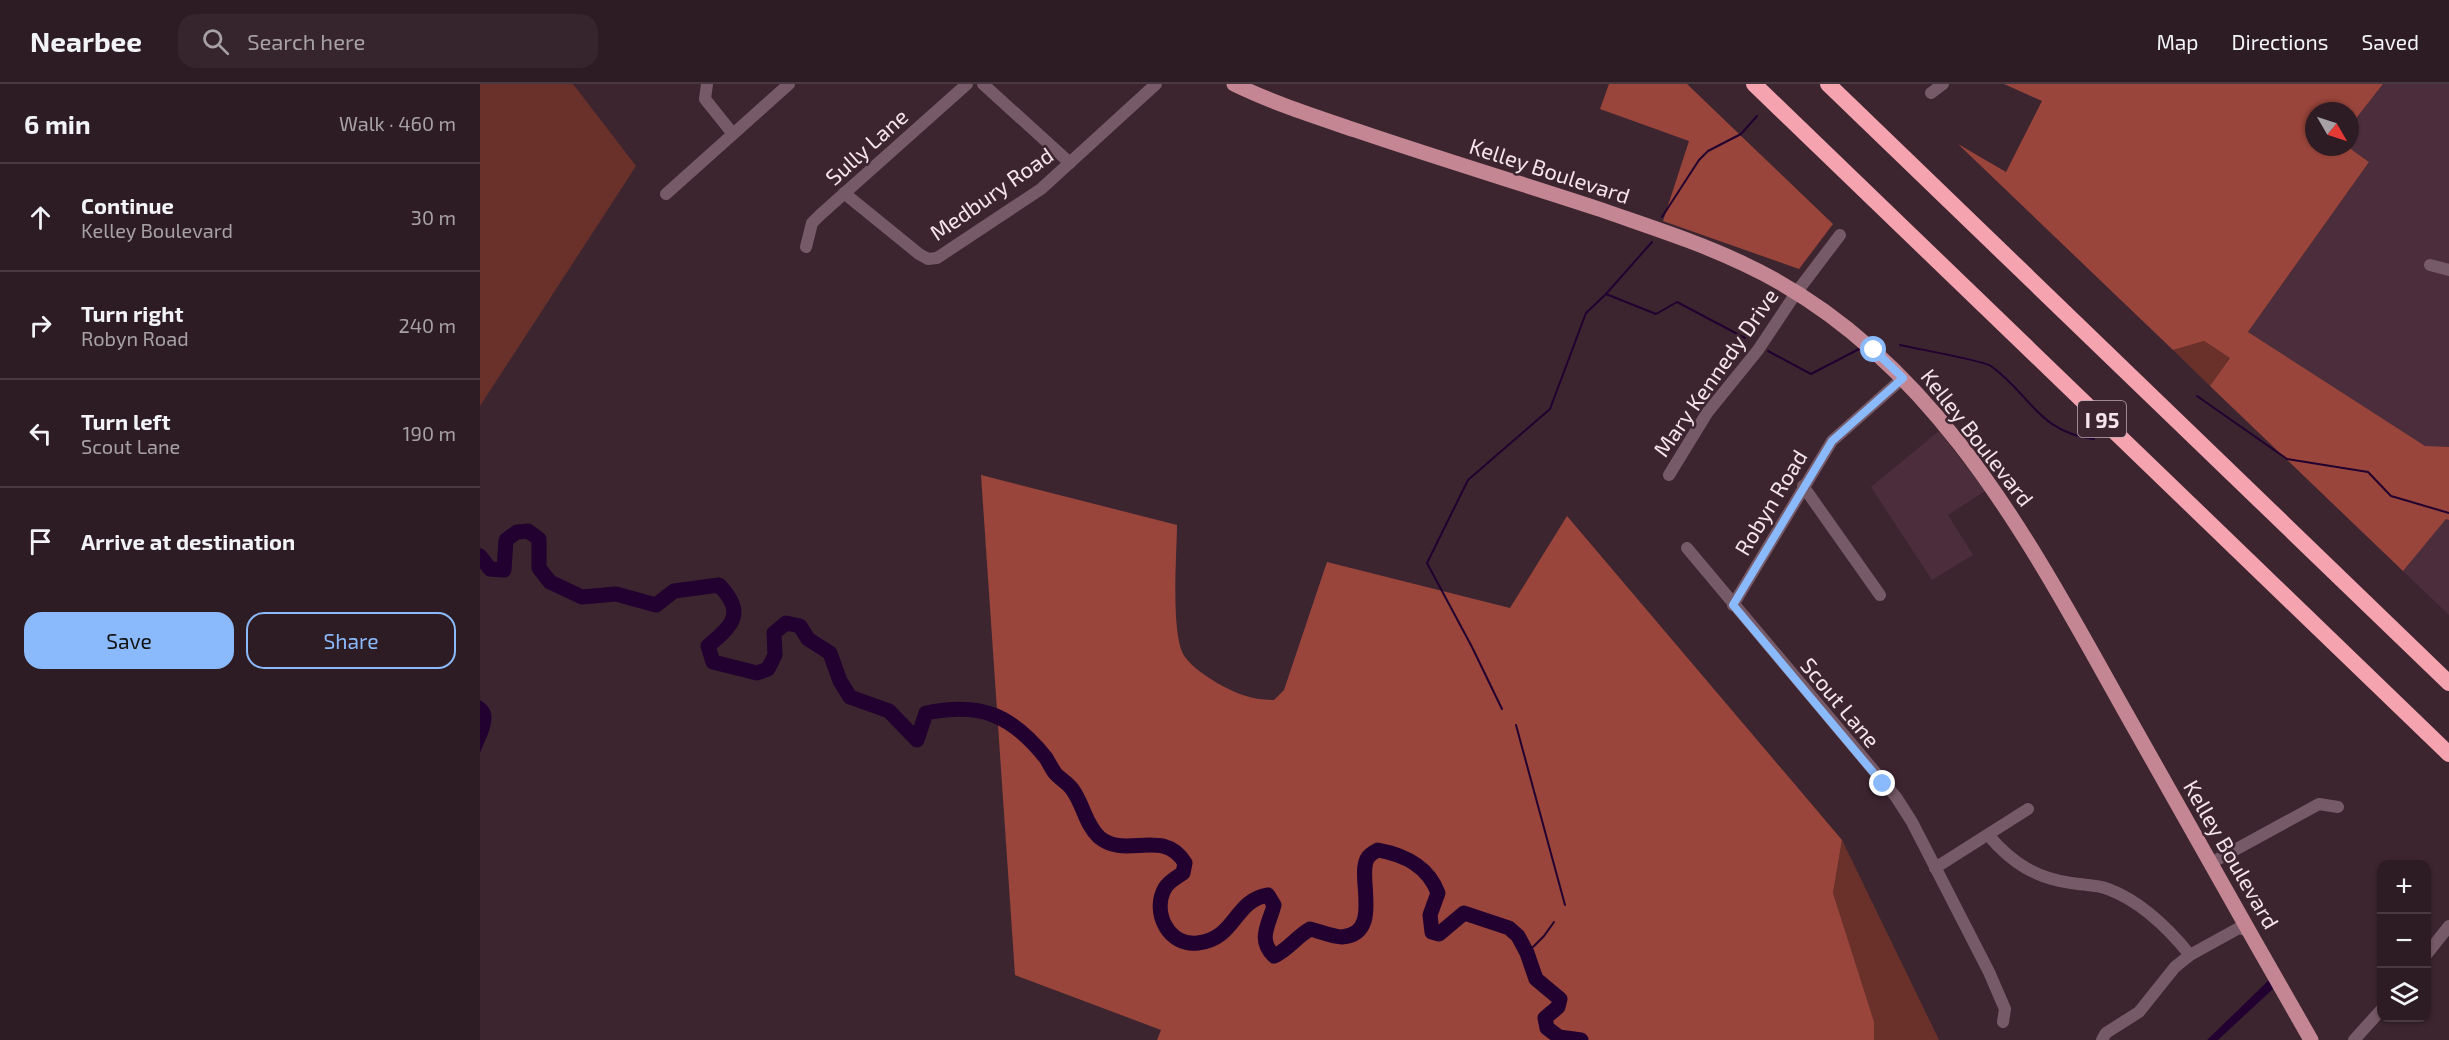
<!DOCTYPE html>
<meta charset="utf-8">
<style>
body{margin:0;font-family:"Exo 2",sans-serif;background:#36252c;color:#f1f3f6}
.controls{position:absolute;right:18px;bottom:18px;display:grid;overflow:hidden;border-radius:12px;box-shadow:0 2px 4px #0004}
.controls button{width:54px;height:54px;display:grid;place-items:center;padding:0;border:0;border-bottom:2px solid #493a41;background:#2e1c24;color:#f1f3f6;font:30px sans-serif}
.compass{position:absolute;left:1825px;top:18px;width:54px;height:54px;border-radius:50%;background:#2e1c24;box-shadow:0 2px 4px #0004;rotate:129deg}
.stop{position:absolute;width:18px;height:18px;margin:-14px;border:4px solid #8abafc;border-radius:50%;background:#fff}
.stop.end{background:#8abafc;border-color:#fff;box-shadow:0 2px 6px #0008}
.list{margin:0;padding:0;list-style:none}
h2{display:flex;justify-content:space-between;align-items:center;height:78px;margin:0;padding:0 24px;font-size:26px}
h2 small{font-size:20px;font-weight:400;color:#a7a1a6}
.list li{display:grid;grid-template-columns:39px 1fr auto;gap:18px;align-items:center;box-sizing:border-box;height:108px;padding:0 24px;border-top:2px solid #493a41}
.list b{display:block;font-size:22px;white-space:nowrap}
.list p{margin:0;font-size:20px;white-space:nowrap;color:#a7a1a6}
.list em{font-size:20px;font-style:normal;color:#a7a1a6}
.actions{display:flex;gap:12px;padding:18px 24px}
.actions a{flex:1;padding:14px 0;border:2px solid #8abafc;border-radius:18px;text-align:center;font-size:21px;color:#8abafc}
.actions .main{background:#8abafc;color:#111}
.icon{flex:none;width:33px;height:33px;fill:none;stroke:currentColor;stroke-width:2;stroke-linecap:round;stroke-linejoin:round}
.map{position:relative;flex:none;width:1969px;height:956px;overflow:hidden}
header{display:flex;align-items:center;gap:36px;box-sizing:border-box;height:84px;padding:0 30px;background:#2e1c24;border-bottom:2px solid #493a41}
header strong{font-size:28px}
nav{display:flex;gap:33px;margin-inline-start:auto;font-size:21px}
.search{width:420px;height:54px;background:#36252c;display:flex;align-items:center;gap:15px;box-sizing:border-box;padding:0 21px;border-radius:18px;color:#a7a1a6;font-size:22px}
main{display:flex}
aside{flex:1;background:#2e1c24}
.map>svg:first-child{display:block}
.built{fill:#4b2d3b}
.green{fill:#69312a}
.forest{fill:#99453b}
.water{fill:#220130}
.lines{fill:none;stroke-linecap:round;stroke-linejoin:round}
.stream{stroke:#220130;stroke-width:2}
.river{stroke:#220130;stroke-width:15}
.minor{stroke:#775a67;stroke-width:12}
.major{stroke:#c38692;stroke-width:15}
.highway{stroke:#f5a3af;stroke-width:16}
.route{stroke:#8abafc;stroke-width:8}
.labels{text-anchor:middle;dominant-baseline:central;stroke-width:5;stroke-linejoin:round;paint-order:stroke}
.shield{fill:#3d2530;stroke:#beabb3;stroke-width:1.5}
.shield-label{font-size:21px;font-weight:bold;fill:#f5e4eb}
.street-label{font-size:22px;fill:#f5e4eb;stroke:#3d2530}
</style>
<header>
<strong>Nearbee</strong>
<div class="search"><svg class="icon" aria-label="search" viewBox="0 0 24 24"><circle cx="10" cy="10" r="6"/><path d="M15 15l6 6"/></svg>Search here</div>
<nav><a>Map</a><a>Directions</a><a>Saved</a></nav>
</header>
<main>
<aside>
<h2>6 min<small>Walk · 460 m</small></h2>
<ul class="list">
<li><svg class="icon" aria-label="ahead" viewBox="0 0 24 24"><path d="M12 20V5M6 11l6-6 6 6"/></svg><div><b>Continue</b><p>Kelley Boulevard</p></div><em>30 m</em></li>
<li><svg class="icon" aria-label="right" viewBox="0 0 24 24"><path d="M7 20v-9h11M14 6l5 5-5 5"/></svg><div><b>Turn right</b><p>Robyn Road</p></div><em>240 m</em></li>
<li><svg class="icon" aria-label="left" viewBox="0 0 24 24"><path d="M17 20v-9H6M10 6l-5 5 5 5"/></svg><div><b>Turn left</b><p>Scout Lane</p></div><em>190 m</em></li>
<li><svg class="icon" aria-label="arrive" viewBox="0 0 24 24"><path d="M6 21V4h12l-3 4 3 4H6"/></svg><div><b>Arrive at destination</b></div></li>
</ul>
<div class="actions"><a class="main">Save</a><a>Share</a></div>
</aside>
<div class="map">
<svg width="1969" height="956" viewBox="0 0 1969 956">
<rect width="100%" height="100%" fill="#3d2530"/>
<g class="built">
<path d="M1903,0H1969V531L1730,302L1889,78L1868,63H1870V42Z"/>
<path d="M1459,347L1505,407L1468,431L1493,471L1452,496L1391,403Z"/>
</g>
<g class="green">
<path d="M0,0H93L156,82L0,322Z"/>
<path d="M1724,257L1750,274L1730,302L1693,266Z"/>
<path d="M1362,756L1459,956H1394V941L1353,809Z"/>
</g>
<g class="forest">
<path d="M1129,0H1207L1353,140L1319,185L1183,137L1209,57L1120,25Z"/>
<path d="M1524,0H1903L1870,42V27H1834V63H1868L1889,78L1768,248L1945,362L1969,363V436L1966,435L1923,487L1730,302L1750,274L1724,257L1693,266L1478,60L1526,88L1562,17Z"/>
<path d="M501,391L697,441C697,468 690,553 705,573C713,584 726,592 737,599C757,610 771,616 794,616L804,606L847,478L1030,524L1087,432L1362,756L1353,809L1394,938V956H677L681,946L535,891Z"/>
</g>
<g class="water">
<path d="M0,616C22,628 7,651 0,669Z"/>
<path d="M1789,896L1794,904L1738,956H1727Z"/>
</g>
<g class="lines">
<g class="stream">
<path d="M1182,133L1219,76L1228,67L1261,50L1277,32"/>
<path d="M1126,210L1172,158"/>
<path d="M1420,261C1437,265 1501,276 1511,282C1551,311 1558,348 1614,355"/>
<path d="M1288,267L1331,290L1379,265"/>
<path d="M1717,312L1807,375L1888,388L1911,412L1969,429"/>
<path d="M1022,625L992,563L947,479L988,396L1070,325L1106,229L1126,210L1176,230L1197,218L1265,254"/>
<path d="M1036,641L1085,821"/>
<path d="M1047,869L1064,852L1074,838"/>
</g>
<path class="river" d="M0,472L10,485L24,486L26,456L37,448L48,447L59,455V484L70,498L102,513L136,510L176,521L194,507L239,501C266,529 253,541 228,562L233,578L277,589L288,585L295,571L294,549L306,539L320,542L328,555L350,569L360,597L370,613L409,627L437,656L446,629C500,618 531,630 566,674C569,679 572,685 575,689C580,695 588,699 592,705C603,719 605,740 619,753C645,776 683,743 705,779L703,789C697,793 688,798 685,804C671,828 689,863 718,859C757,854 753,817 788,811L794,821C789,841 777,855 794,872C808,866 816,853 830,845C839,847 853,853 862,853C903,850 877,794 887,775C889,771 894,768 898,766C925,771 948,782 958,809L950,831L952,848L959,850L984,829L1029,844L1038,852L1047,869L1056,895L1080,915L1078,923L1065,934L1067,944L1079,953L1101,956"/>
<g class="minor">
<path d="M227,0L225,15L253,50"/>
<path d="M503,0L590,79"/>
<path d="M1451,9L1463,0"/>
<path d="M364,109L439,170L448,175L457,174L561,105L676,0"/>
<path d="M186,110L309,0"/>
<path d="M326,163L332,139L340,131L487,0"/>
<path d="M1950,181L1969,186"/>
<path d="M1189,391L1227,329L1278,266L1316,209L1360,151"/>
<path d="M1323,402L1400,511"/>
<path d="M1207,464L1416,713L1432,738L1509,888L1525,925L1523,938"/>
<path d="M1253,521L1352,357L1423,294"/>
<path d="M1509,752C1532,779 1556,794 1591,799C1603,801 1617,801 1628,805C1660,817 1689,845 1710,871"/>
<path d="M1731,779L1839,720L1858,723"/>
<path d="M1455,784L1548,725"/>
<path d="M1946,871L1969,842"/>
<path d="M1622,956L1626,949L1659,928L1695,883L1710,871L1759,844L1769,847"/>
<path d="M1874,956L1902,925"/>
</g>
<path class="major" d="M754,0C793,19 834,32 875,46C957,74 1040,99 1122,126C1170,143 1218,158 1264,180C1453,268 1550,458 1647,631C1708,739 1769,848 1831,956"/>
<g class="highway">
<path d="M1274,0L1969,670"/>
<path d="M1348,0L1969,599"/>
</g>
</g>
<g class="lines">
<path class="route" d="M1394,266L1423,294L1352,357L1253,521L1403,700"/>
</g>
<g class="labels">
<rect class="shield" x="1598" y="317" width="48" height="36" rx="4.5"/>
<g class="shield-label">
<text x="1622" y="335">I 95</text>
</g>
<g class="street-label">
<text transform="translate(386 62) rotate(-42)">Sully Lane</text>
<text transform="translate(1070 86) rotate(18)">Kelley Boulevard</text>
<text transform="translate(511 109) rotate(-35)">Medbury Road</text>
<text transform="translate(1235 288) rotate(-55)">Mary Kennedy Drive</text>
<text transform="translate(1498 353) rotate(52)">Kelley Boulevard</text>
<text transform="translate(1290 418) rotate(-59)">Robyn Road</text>
<text transform="translate(1361 618) rotate(50)">Scout Lane</text>
<text transform="translate(1752 770) rotate(60)">Kelley Boulevard</text>
</g>
</g>
</svg>
<div class="controls">
<button>+</button>
<button>−</button>
<button><svg class="icon" aria-label="layers" viewBox="0 0 24 24"><path d="M12 4l9 5-9 5-9-5zM3 14l9 5 9-5"/></svg></button>
</div>
<svg class="compass" viewBox="-18 -18 36 36"><path d="M0-13l5 13h-10z" fill="#e53935"/><path d="M0 13l5-13h-10z" fill="#a7a1a6"/></svg>
<div class="stop" style="left:1394px;top:266px"></div>
<div class="stop end" style="left:1403px;top:700px"></div>
</div>
</main>
